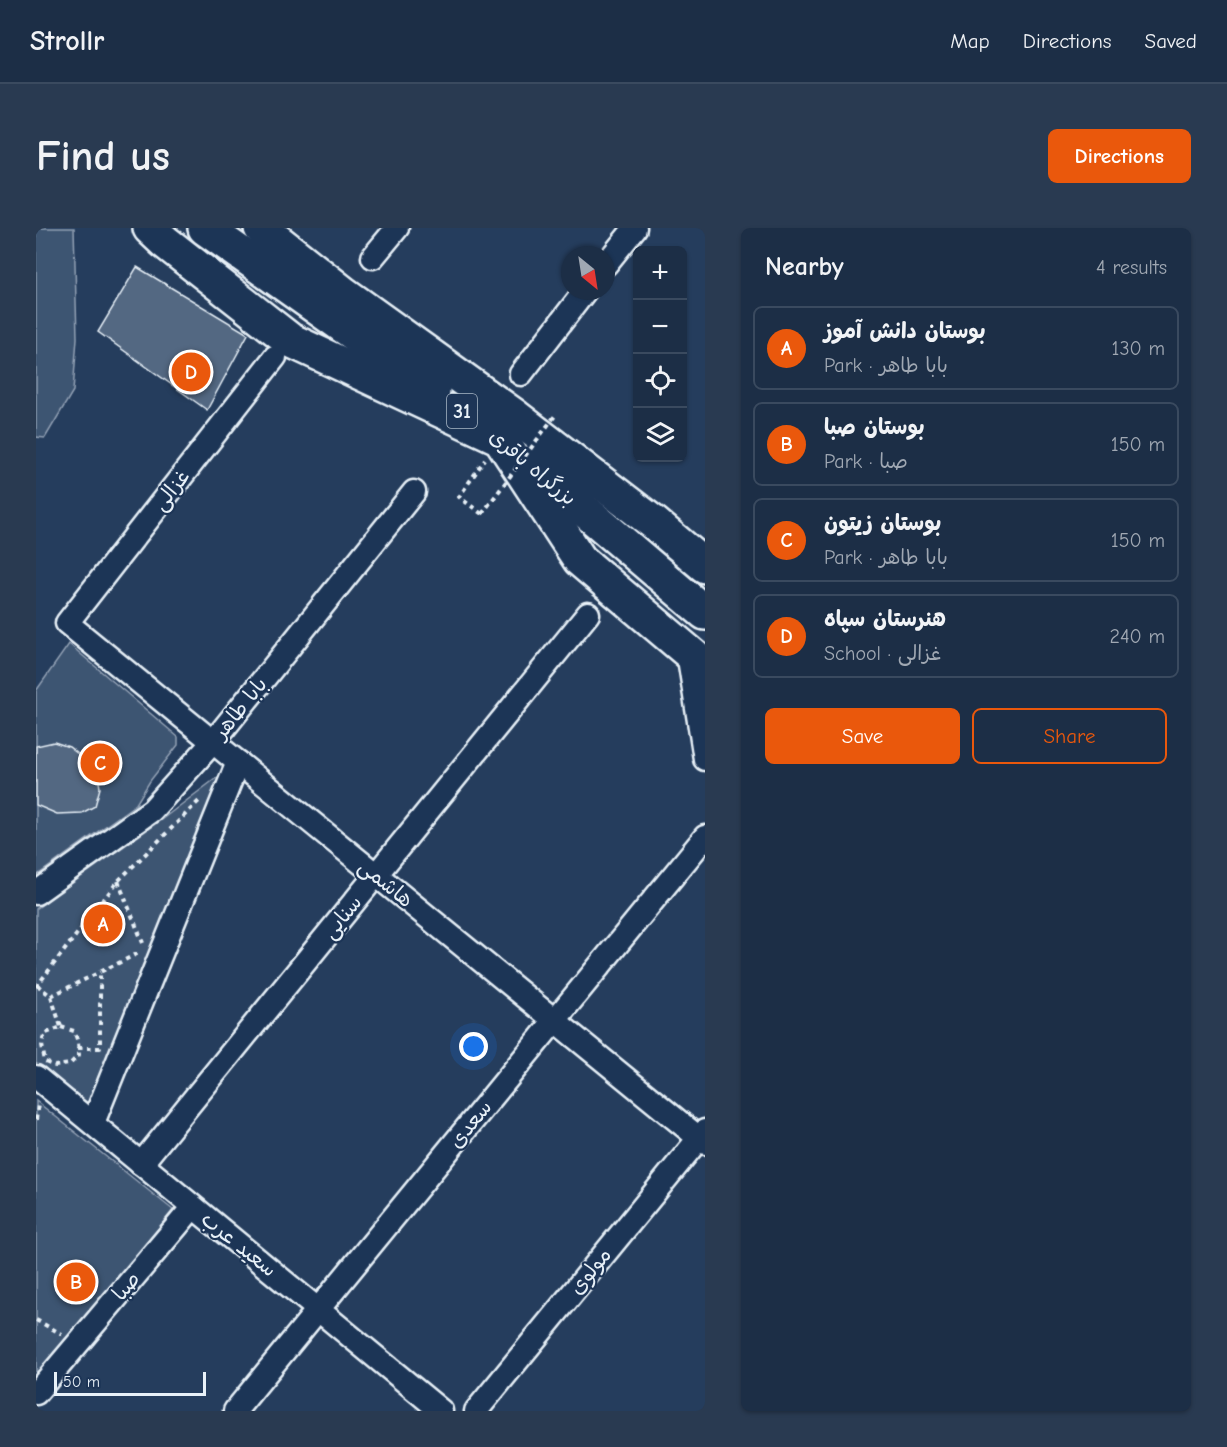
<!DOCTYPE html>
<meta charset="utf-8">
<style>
body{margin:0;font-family:"Comic Neue","Playpen Sans Arabic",sans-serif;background:#293a51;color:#f1f3f6}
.controls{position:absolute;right:18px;top:18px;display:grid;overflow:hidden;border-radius:9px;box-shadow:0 2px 4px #0004}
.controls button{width:54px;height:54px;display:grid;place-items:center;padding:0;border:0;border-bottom:2px solid #3a4a5f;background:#1c2e46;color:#f1f3f6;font:30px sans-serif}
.compass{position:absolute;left:525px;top:18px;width:54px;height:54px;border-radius:50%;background:#1c2e46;box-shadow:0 2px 4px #0004;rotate:150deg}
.scale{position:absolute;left:18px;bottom:15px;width:152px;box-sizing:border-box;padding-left:6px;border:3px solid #e8f1f8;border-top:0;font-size:16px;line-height:21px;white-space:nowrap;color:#e8f1f8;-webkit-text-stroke:4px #1d3557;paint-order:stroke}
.you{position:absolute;left:438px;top:819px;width:21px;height:21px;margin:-15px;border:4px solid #fff;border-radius:50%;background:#1a73e8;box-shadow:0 0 0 9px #1a73e833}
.badge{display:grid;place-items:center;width:39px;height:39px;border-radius:50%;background:#ea580c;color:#fff;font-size:20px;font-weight:700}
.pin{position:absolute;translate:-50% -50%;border:3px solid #fff;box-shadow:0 2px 6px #0006}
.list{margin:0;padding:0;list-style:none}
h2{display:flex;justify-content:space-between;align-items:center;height:78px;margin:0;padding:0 24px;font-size:26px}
h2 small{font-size:20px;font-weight:400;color:#a0a8b3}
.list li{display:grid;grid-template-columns:39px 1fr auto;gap:18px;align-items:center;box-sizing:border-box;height:84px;margin:0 12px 12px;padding:0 12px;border:2px solid #3a4a5f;border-radius:9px}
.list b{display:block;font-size:22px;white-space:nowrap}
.list p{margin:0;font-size:20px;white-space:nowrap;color:#a0a8b3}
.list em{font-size:20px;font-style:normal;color:#a0a8b3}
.actions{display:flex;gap:12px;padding:18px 24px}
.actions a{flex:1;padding:14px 0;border:2px solid #ea580c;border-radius:9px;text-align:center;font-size:21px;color:#ea580c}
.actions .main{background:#ea580c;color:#fff}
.icon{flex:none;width:33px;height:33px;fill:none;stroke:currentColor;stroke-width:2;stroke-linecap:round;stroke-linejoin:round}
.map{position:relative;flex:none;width:669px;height:1183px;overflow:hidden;border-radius:9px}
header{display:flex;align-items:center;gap:36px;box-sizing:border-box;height:84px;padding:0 30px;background:#1c2e46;border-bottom:2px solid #3a4a5f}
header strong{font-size:28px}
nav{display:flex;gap:33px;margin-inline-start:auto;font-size:21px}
.intro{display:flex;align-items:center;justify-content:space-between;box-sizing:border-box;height:144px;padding:0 36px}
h1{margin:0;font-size:42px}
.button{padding:15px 27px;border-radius:9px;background:#ea580c;color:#fff;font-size:21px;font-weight:700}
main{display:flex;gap:36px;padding:0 36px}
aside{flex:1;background:#1c2e46;border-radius:9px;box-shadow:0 2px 4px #0004}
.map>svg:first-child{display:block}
.green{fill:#3e5472;stroke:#93a2b5;stroke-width:1.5}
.building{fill:#536782;stroke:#e8f1f8;stroke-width:1.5}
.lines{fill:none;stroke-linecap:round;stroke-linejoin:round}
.street-casing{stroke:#e8f1f8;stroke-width:27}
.highway-casing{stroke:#e8f1f8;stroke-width:38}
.path{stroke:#e8f1f8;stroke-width:4;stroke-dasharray:4.5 4.5;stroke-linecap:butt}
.street{stroke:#1d3557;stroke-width:22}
.highway{stroke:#1d3557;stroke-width:33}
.path-bridge{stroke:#e8f1f8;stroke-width:4;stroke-dasharray:4.5 4.5;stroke-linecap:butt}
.labels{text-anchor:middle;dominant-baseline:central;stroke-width:4.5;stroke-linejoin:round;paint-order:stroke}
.shield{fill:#1d3557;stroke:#abb9c8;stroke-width:1.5}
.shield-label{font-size:20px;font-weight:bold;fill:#e8f1f8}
.street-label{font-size:21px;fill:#e8f1f8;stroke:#1d3557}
</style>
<header>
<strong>Strollr</strong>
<nav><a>Map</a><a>Directions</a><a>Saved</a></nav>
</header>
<div class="intro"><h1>Find us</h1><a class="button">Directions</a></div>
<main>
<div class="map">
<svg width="669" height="1183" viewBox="0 0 669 1183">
<rect width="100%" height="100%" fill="#253d5d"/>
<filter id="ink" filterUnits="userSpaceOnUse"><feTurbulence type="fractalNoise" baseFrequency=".0167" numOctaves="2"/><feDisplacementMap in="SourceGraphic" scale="12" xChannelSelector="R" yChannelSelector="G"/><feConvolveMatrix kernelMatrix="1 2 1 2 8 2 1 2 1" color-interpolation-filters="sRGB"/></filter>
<g filter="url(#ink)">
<g class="green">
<path d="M0,0H38L41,110L37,163L9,210L0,209Z"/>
<path d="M33,416L142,509V517L114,553L100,576L0,648V463Z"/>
<path d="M195,539L56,885L0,838V681L125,592Z"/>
<path d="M0,873L137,982L0,1152Z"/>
</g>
<g class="building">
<path d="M101,39L212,106L171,182L62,104Z"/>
<path d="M18,514L33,519L61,541L64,560L59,578L46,585L21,586L0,577V518Z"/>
</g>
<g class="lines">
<g class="street-casing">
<g id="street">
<path d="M337,29L361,0"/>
<path d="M570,36L599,0"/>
<path d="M239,129L31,395L669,915"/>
<path d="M485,146L549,63"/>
<path d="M652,424L669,531"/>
<path d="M0,665L116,582L177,514L378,264"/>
<path d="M0,849L405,1183"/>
<path d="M57,895L202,534"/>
<path d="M105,936L552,386"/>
<path d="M0,1165L157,979"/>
<path d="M199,1183L669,609"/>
<path d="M440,1183L669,903"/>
</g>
</g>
<g class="highway-casing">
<g id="highway">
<path d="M114,0L129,14L254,112L464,210L544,332L669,438"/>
<path d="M169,0L397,162"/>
<path d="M225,0L307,65L480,189L618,295L669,338"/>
<path d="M493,235L669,385"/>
</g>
</g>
<g class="path">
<path d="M446,286L423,269L449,231"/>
<path d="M82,653L107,715"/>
<path d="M1,757L15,768L25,799"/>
<path d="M0,759L82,653L163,573"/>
<path d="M15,768L64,744"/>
<path d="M25,799L38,803L42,814L43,827L34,836L19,838L9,834L6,817L8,806Z"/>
<path d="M42,820H64V744L103,725"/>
<path d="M0,892L2,876"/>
<path d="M0,1092L26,1106"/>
</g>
<use href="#street" class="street"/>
<use href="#highway" class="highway"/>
<path class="path-bridge" d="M446,286L521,185"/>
</g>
</g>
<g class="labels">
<rect class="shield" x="411" y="166" width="30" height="34" rx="4.5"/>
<g class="shield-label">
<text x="426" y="183">31</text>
</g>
<g class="street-label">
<text transform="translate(497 239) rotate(40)">بزرگراه باقری</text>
<text transform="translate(135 262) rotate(-52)">غزالی</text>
<text transform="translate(204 480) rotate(-51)">بابا طاهر</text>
<text transform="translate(350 655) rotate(39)">هاشمی</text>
<text transform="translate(306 689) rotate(-51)">سنایی</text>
<text transform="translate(434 896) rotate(-51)">سعدی</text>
<text transform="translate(203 1016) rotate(39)">سعید عرب</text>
<text transform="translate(554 1043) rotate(-51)">مولوی</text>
<text transform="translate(90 1058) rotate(-50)">صبا</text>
</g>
</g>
</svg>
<div class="controls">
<button>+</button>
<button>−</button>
<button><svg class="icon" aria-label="locate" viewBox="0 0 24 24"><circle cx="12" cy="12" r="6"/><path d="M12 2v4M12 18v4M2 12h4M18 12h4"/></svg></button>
<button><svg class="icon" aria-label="layers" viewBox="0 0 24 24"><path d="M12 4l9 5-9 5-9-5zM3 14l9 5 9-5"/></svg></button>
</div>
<svg class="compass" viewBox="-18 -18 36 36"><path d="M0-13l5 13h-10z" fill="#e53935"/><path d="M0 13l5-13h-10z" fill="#a0a8b3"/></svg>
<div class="scale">50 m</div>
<div class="you"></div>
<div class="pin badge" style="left:67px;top:696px">A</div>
<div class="pin badge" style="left:40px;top:1054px">B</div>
<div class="pin badge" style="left:64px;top:535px">C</div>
<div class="pin badge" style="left:155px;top:144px">D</div>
</div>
<aside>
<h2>Nearby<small>4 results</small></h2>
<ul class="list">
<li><span class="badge">A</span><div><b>بوستان دانش آموز</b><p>Park · بابا طاهر</p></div><em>130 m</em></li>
<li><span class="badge">B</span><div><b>بوستان صبا</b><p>Park · صبا</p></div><em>150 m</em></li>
<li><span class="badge">C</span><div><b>بوستان زیتون</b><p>Park · بابا طاهر</p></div><em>150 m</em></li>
<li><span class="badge">D</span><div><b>هنرستان سپاه</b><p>School · غزالی</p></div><em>240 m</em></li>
</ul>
<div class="actions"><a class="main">Save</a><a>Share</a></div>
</aside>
</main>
